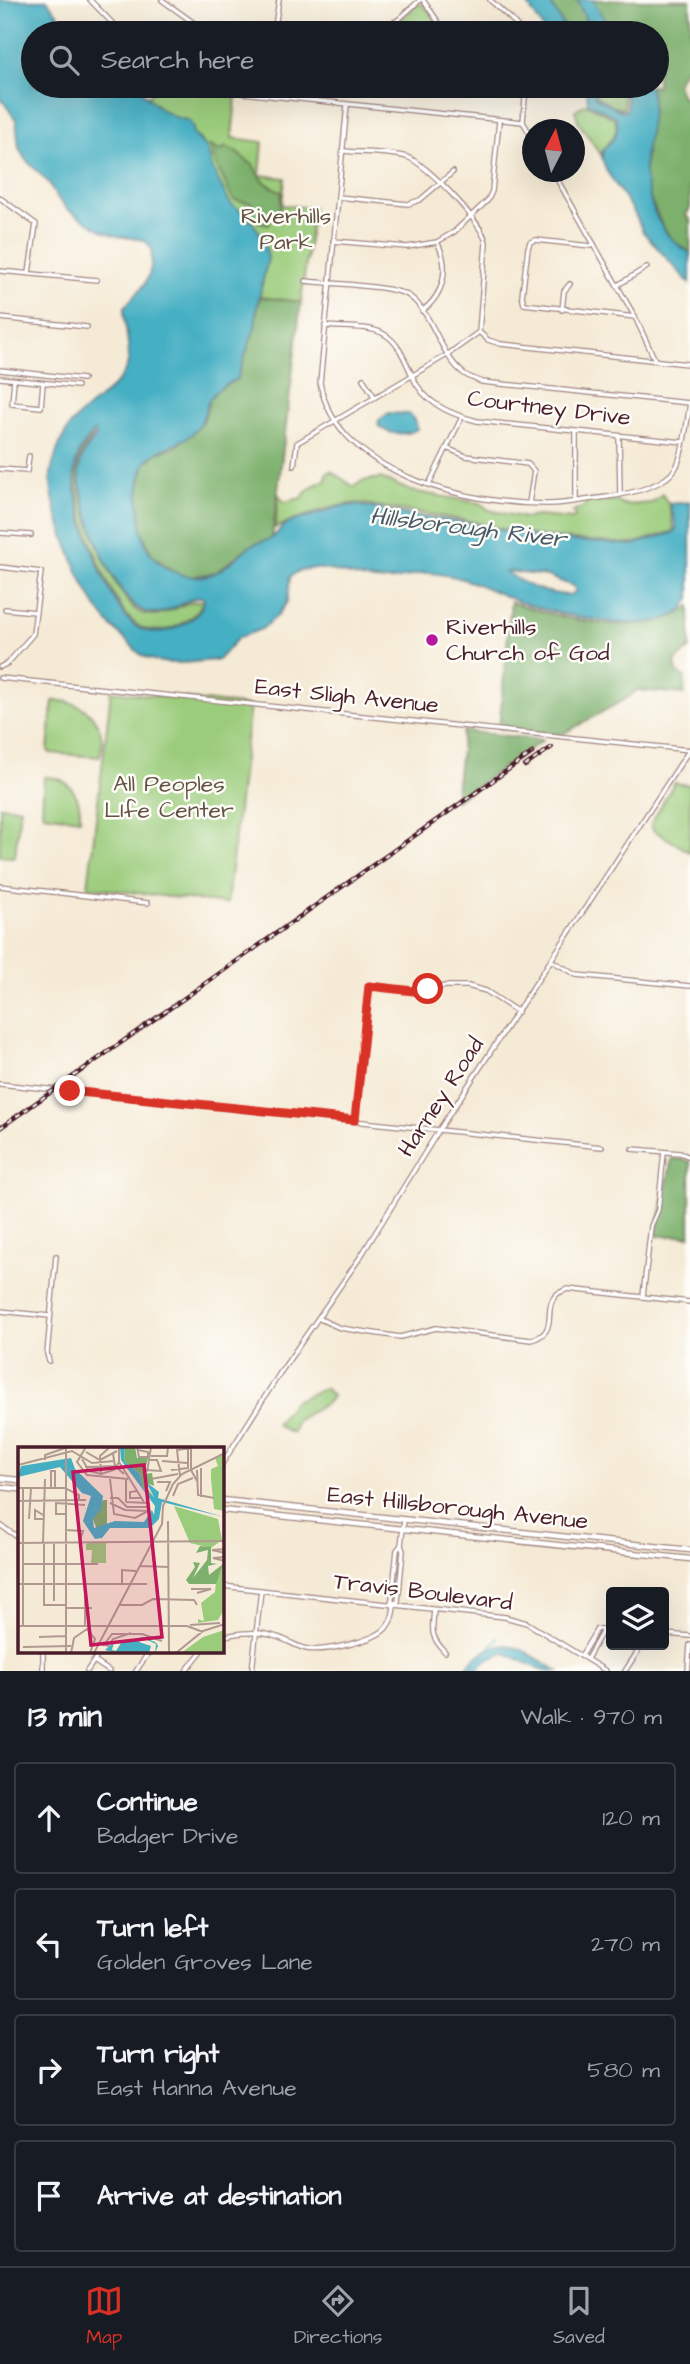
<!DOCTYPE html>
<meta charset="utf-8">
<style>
body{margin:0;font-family:"Architects Daughter",sans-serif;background:#20242c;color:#f1f3f6}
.controls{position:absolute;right:21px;bottom:21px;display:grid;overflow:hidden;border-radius:7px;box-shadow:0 7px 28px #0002}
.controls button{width:63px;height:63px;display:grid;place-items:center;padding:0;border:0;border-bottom:2px solid #363941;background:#171b24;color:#f1f3f6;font:35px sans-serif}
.compass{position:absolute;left:522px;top:119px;width:63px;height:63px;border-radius:50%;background:#171b24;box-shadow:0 7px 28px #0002;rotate:6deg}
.stop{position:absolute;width:21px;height:21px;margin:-16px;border:5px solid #d93025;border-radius:50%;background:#fff}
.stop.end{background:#d93025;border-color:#fff;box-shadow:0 2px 7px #0008}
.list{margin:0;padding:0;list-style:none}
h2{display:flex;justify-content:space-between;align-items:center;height:91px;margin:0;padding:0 28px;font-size:30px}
h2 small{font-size:23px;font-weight:400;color:#9ea1a6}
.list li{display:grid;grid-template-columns:46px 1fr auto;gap:21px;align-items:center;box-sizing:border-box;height:112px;margin:0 14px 14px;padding:0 14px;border:2px solid #363941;border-radius:7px}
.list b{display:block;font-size:26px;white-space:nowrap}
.list p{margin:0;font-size:23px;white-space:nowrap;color:#9ea1a6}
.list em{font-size:23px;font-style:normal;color:#9ea1a6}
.icon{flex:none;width:38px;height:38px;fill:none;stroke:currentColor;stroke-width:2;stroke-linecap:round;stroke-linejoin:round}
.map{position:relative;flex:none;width:690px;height:1671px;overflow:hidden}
.search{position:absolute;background:#171b24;box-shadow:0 7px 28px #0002;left:21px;right:21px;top:21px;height:77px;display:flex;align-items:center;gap:18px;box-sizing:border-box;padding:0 24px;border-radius:38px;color:#9ea1a6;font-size:26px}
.sheet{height:595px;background:#171b24}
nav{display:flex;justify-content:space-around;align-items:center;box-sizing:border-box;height:98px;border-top:2px solid #363941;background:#171b24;font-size:19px;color:#9ea1a6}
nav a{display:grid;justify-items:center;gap:4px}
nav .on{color:#d93025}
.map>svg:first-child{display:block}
.green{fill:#9bcc7c;stroke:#727654;stroke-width:2}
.forest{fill:#7cb06c;stroke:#63684c;stroke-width:2}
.water{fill:#44afc3;stroke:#476777;stroke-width:2;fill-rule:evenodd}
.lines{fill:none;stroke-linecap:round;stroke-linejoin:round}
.stream{stroke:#44afc3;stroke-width:2}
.minor-casing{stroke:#a08480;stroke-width:6}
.major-casing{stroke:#a08480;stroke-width:7}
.minor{stroke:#fff;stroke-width:3.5}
.major{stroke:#fff;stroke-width:4.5}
.rail-casing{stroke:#4a1f2b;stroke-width:4.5}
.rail{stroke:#fdfcf7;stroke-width:2;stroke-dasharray:5;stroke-linecap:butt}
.route{stroke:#d93025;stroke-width:9}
.poi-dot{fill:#b5179e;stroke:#fdfcf7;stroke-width:2.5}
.labels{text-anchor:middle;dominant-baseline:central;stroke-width:5;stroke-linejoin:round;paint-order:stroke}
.park-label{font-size:23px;fill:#625343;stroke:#fdfcf7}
.street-label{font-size:23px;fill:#4a1f2b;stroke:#fdfcf7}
.poi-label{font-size:23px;fill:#4a1f2b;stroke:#fdfcf7;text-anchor:start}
.water-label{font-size:24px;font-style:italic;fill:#485968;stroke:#fdfcf7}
.inset-road{fill:none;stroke:#b19991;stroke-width:2}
.view{fill:#c2185b;fill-opacity:0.15;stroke:#c2185b;stroke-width:3.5}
.inset-edge{fill:none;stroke:#4a1f2b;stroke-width:3.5}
</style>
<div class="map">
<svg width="690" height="1671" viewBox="0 0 690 1671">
<rect width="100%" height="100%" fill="#fdfcf7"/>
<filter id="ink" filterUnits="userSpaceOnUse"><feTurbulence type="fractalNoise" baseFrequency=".0143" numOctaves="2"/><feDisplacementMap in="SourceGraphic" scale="14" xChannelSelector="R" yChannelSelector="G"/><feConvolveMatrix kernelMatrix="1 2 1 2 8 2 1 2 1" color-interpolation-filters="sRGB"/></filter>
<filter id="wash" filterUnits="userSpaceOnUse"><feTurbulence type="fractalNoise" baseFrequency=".00686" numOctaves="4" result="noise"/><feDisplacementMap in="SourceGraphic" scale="28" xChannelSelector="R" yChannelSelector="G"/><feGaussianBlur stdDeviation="1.57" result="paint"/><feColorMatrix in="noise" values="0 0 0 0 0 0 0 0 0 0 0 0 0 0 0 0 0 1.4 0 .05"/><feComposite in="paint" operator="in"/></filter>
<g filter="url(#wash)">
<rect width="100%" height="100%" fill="#f5ead5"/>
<g class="green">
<path d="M418,4L424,5L444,33H378L399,22Z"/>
<path d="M158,86H187L207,93L236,97L232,138L263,142L260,175L285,178L282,205L313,208L301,302L260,297L264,241L246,215L230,204L212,168L207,148L200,140L180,120L164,113L147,97Z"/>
<path d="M595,86H615L623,93L624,109L611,106L596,96Z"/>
<path d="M586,104L615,119C621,140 604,140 601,155L579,123L575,110Z"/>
<path d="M94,435C88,445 79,455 78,468C75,496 115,602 141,613C163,622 183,599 203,601C199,613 188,620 177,626C164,632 148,633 136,624C110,606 71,498 76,467C79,453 84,444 94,435Z"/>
<path d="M331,471L354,487L362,481L381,478L411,491L480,503L489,510L525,518L538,516L573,519L576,517L573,512L584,507L587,501L613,500L626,505L652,503L662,494L669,505L674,531L632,544L573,540L524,534L469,521L358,503C330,505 300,517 275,528L279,495L284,502L302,498C307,488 316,484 326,480L327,473Z"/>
<path d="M111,691L250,706L227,904L88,887Z"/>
<path d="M53,701C84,698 111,726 99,757L50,753L48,750Z"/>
<path d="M44,777C69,776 82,796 80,819L44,814L42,812Z"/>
<path d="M674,783L690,785V852L653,830L651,824Z"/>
<path d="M0,806L20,808L15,857L0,856Z"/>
<path d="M325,1388L332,1396L328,1402L296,1421L293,1432H288L276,1424L294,1401Z"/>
</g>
<g class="forest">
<path d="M548,0H577L592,33H568Z"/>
<path d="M593,0H690V58L677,83L682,97L690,99V208L686,215L690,220V253L671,239L661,224L650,198L644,176L651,93L649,86H657V33H613Z"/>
<path d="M210,146L220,151L225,147C236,149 243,160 253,164C258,179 269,186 282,192L280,211L271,213L269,224C254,223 250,218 252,203L234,200L232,197L216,164Z"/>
<path d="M260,297L301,302L272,539L250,546L216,572L190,577L178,575L152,555L142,532L139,497L141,478L145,464L156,453L176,446L203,422L209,400L216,391L237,379L255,327L257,307Z"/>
<path d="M511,602C562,619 644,641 690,606V648L675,662L677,672L685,677L684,694L637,690L629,697L561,735L499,728Z"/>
<path d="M463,731L543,740L455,801Z"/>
<path d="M672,1158L690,1161V1236H656Z"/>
</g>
<g class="water">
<path d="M0,0H47L62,20L68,33H33V86H137C152,101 165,118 188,120L193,127V134L207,148L212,168L230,203L246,215L258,230L264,241L268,258L257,307L255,327L237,379C227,384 213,390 209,401C203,415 203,424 192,434C178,446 151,449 144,466C135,487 138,537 152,555C166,574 193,582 215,573C226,568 239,555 249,547C256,541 267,543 273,537C279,532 281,527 288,523L342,506L358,505L422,517L469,523L524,535L573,541L632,545L675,532L676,526L670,504L690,502V599C687,602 684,609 681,611C648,637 556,614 520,602C495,593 472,579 445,575C439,574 430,572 424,573C414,574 403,579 393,580C383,581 370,580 361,578C341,573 307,560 290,577L287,602L278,615L262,629L238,638L218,660C193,661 169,668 145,657C138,654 134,648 129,643C117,632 106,622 97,608C80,581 44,498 52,468C56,452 64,432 75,420C91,401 122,388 128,362C131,349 124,325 124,309C129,299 137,295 143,286C151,276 153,260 151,247L144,240L117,236L103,231L67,209L56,196L49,183L25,159L19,148L16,120L0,97ZM95,431L96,437C88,446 80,457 79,470C78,500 114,604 146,612C170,618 189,595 202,597L204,600C201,612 191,621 179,626C165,633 147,635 134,625C108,605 70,500 75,468C77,452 85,442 95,431ZM505,571L547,576L573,586L576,591L570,595C544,594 526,586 505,571Z"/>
<path d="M525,0H548L568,33H546Z"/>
<path d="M577,0H593L613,33H592Z"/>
<path d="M586,86H593L595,97L623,112L627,109C627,98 626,93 617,86H649C656,105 649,130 646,150C641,177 652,221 673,240C678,245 684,249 690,253V284L643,232L635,214L606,170L602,158L603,150C614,140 620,132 616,117L588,103Z"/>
<path d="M389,413L409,414L416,422L417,429C406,436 387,435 378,425L379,420Z"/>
<path d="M507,1645L521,1649L558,1671C535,1671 525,1661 505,1653L486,1660L476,1671H463C476,1656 486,1646 507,1645Z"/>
</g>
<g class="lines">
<path class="stream" d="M489,1648L498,1638"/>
</g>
</g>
<g filter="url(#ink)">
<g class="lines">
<g class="minor-casing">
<g id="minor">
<path d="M90,0L122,33"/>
<path d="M162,0L194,23L216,33"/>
<path d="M423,0L446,33"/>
<path d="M490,0L511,19L523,33"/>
<path d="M274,33L279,0"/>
<path d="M374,33L398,20L420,0"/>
<path d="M196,86L213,90L523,122"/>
<path d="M260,95L262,86"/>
<path d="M347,105L320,383C337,475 470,505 549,504C568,504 588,499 607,497C627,494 664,487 675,469C683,458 688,417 690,402"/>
<path d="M523,122L526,86"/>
<path d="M523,122L532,137"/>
<path d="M343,151C363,153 387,152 407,157C426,163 484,224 486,243L479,332L488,340L501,344L688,364L690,368"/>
<path d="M553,172L635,317L655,360"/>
<path d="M338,197L408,204L420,200L453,172"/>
<path d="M0,198L36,224L29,273"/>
<path d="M333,241L407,247L437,242L454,232L488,200L492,191L499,121"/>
<path d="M594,244L591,246L536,240L530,242L528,248L522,296L524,304L635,317"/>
<path d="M0,271L97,280"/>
<path d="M306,281C329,284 393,285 409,296C433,313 439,353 462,372C467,377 475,379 482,382L689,403"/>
<path d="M618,285L647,267"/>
<path d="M562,310L564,291L570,284"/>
<path d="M422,311C445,294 450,266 437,242"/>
<path d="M0,318L87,327"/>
<path d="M325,326C342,328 369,325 384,334C402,344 407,368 417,385C430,406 454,415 477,421L683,442"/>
<path d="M0,370L83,379"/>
<path d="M0,378L77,386"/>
<path d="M363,379L374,396"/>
<path d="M14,380L12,404L41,407L43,383"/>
<path d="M619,436L620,495"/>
<path d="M446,448L466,456L528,464L534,471L529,503"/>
<path d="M294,466L297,443L447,355L479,332"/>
<path d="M0,469L27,471L29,456"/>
<path d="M429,484L462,417"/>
<path d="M576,501V431"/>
<path d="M0,533L31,535"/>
<path d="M0,567L41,572L33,634L8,663L0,667"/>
<path d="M5,609L36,612"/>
<path d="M0,678L690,750"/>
<path d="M0,886L148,903"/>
<path d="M552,961L577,975L690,986"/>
<path d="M0,1084L602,1147"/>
<path d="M355,1120L369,986L414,991L446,986H468L486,991L518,1012"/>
<path d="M632,1149L680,1153L690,1157"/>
<path d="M643,1296L651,1226L658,1210L664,1152"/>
<path d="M0,1311L50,1316"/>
<path d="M320,1319L340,1328L400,1337L436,1328L531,1340C561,1332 541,1308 557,1294C560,1292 564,1291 567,1289L690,1302"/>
<path d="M49,1361L47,1354L56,1256"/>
<path d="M222,1464L280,1373L361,1256L439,1130L690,749"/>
<path d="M0,1525L19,1538"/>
<path d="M222,1586L505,1617L527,1623L606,1671"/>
<path d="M394,1603L391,1601L392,1599L397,1550L401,1545L404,1520"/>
<path d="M434,1610C432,1631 430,1636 445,1652"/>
<path d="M664,1634L690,1636"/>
<path d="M222,1637C239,1632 260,1631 277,1637C288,1640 296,1647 307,1649C324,1652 375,1641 386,1628C392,1621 394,1612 394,1603L398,1602L403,1551L401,1545"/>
<path d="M581,1656L597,1629H601L602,1632L587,1659"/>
<path d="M94,1661L109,1671"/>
<path d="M43,1671V1652"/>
<path d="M87,1671L100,1652"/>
<path d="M136,1671L149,1652"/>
<path d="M186,1671L201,1652"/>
<path d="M252,1671L261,1590"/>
<path d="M625,1671L642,1645"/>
<path d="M688,1671L690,1645"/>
</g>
</g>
<g class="major-casing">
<g id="major">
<path d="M0,1478L19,1480"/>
<path d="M0,1487L19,1489"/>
<path d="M222,1500L690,1550"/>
<path d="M222,1510L690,1559"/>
</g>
</g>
<use href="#minor" class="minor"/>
<use href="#major" class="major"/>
<g class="rail-casing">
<g id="rail">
<path d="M525,766L552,747"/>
<path d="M0,1128L532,753"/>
</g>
</g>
<use href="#rail" class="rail"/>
</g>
</g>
<g class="lines" filter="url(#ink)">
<path class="route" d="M70,1091L355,1120L369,986L414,991L428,989"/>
</g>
<circle class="poi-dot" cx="432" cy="640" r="7"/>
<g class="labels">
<g class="park-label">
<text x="286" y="216">Riverhills<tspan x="286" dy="26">Park</tspan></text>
<text x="169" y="784">All Peoples<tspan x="169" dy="26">LIfe Center</tspan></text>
</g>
<g class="street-label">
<text transform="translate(549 408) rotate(7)">Courtney Drive</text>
<text transform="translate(347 696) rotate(6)">East Sligh Avenue</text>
<text transform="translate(441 1097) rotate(-57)">Harney Road</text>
<text transform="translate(458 1508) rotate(6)">East Hillsborough Avenue</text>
<text transform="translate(423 1592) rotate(7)">Travis Boulevard</text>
</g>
<g class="poi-label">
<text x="446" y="627">Riverhills<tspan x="446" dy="26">Church of God</tspan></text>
</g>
<g class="water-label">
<text transform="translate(468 528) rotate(7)">Hillsborough River</text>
</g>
</g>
<g transform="translate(18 1447)">
<rect width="206" height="206" fill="#f5ead5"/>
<path d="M206,6V64L196,62L193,32V22L200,19L197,11ZM156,59L200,72L204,93L193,101L172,96ZM74,95L88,96V116H73L74,103H68V97ZM206,116V163L200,173L180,176V172L186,174L183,156L197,145L199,126ZM206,183V206H163L185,190Z" fill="#9bcc7c"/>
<path d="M107,0H117L119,11H130L126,27L134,26L136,39L129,36L128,40L136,50L125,41L122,27L106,14ZM85,53H89V78L79,83L75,72ZM182,99L193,100V116L199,117L190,119L191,128L205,117L198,137H171L168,133L177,120L175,115L182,116L175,131L189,113L190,103L178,106Z" fill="#7cb06c"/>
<path d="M102,0H107L106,14L122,27L125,41L136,50L128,35L141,45L140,51L206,70L144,55L141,72L132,81H92L84,91L77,92L65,74L73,49L64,46L42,20L0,30L3,19L53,11L57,22L85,49L83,62L75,72L76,81L97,74L126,75L134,63L136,68L137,59L103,13ZM125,190L137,195L139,197L140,199L137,206L138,197L125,191L121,195L133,199L131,206H98L87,203L96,195L94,203L98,204L103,196Z" fill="#44afc3"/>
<path class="inset-road" d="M48,0V206M68,0L59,15L69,28L110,32M119,0L121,10H130V5L120,3M101,1V15L126,55M173,1V23L179,34M68,5L82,13L99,4M95,7L97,19L106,27M133,9H149L150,0M64,12L71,24L83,27L96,23L101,15M27,13V8L47,1M144,14L169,16M0,18L54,4L74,16L96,14M67,20L97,19M183,21V50M128,23L143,24L139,13H132M153,23L170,21V1M179,23L180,48L196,51M129,25L133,0M83,28L82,9L92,0M162,29L159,3L173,1M92,32L96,67L117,71L130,64M108,32V55M133,32L160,27M139,35H152L148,44M0,41H47L61,48V53M33,41V24H37V41M119,44L112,45V51H124M155,49L160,37L175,31M92,51H100L109,60H130M0,54L68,53M108,55L130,56V62M92,56L107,63L130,64M47,67H38V56L67,58M25,68L17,63V72H26M11,72L13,41M150,74L151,205M47,83L65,84L62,94M0,96L207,94M25,96L27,32M26,96V158H48M36,96V154M207,102L194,103L207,106M207,110L195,111L207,114M5,117H80M122,119L151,120M0,137H129M104,137V123L118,124M173,142H193L179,146M67,145V179M102,158H124L135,152L176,153L179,158M48,161H74M172,178L202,176M0,179H169L185,185M5,179V41M21,190L48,189M84,197L90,199L95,192L113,186M85,199L94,187H124L144,194M5,200L53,199M53,206L56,191L69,182L77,192L72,206M76,206L144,77L145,59L155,37L164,27L207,6M158,206L185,184L207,177"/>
<path class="view" d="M126,18L144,190L73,198L55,25Z"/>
<rect width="206" height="206" class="inset-edge"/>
</g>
</svg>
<div class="controls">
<button><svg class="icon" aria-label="layers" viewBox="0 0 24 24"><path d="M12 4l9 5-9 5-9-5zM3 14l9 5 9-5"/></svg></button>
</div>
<svg class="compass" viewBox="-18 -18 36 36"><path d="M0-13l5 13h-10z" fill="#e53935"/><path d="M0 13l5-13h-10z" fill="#9ea1a6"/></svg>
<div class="stop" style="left:428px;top:989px"></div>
<div class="stop end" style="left:70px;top:1091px"></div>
<div class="search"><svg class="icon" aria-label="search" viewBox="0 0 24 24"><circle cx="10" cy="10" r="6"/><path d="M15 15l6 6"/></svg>Search here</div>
</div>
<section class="sheet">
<h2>13 min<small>Walk · 970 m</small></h2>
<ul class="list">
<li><svg class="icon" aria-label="ahead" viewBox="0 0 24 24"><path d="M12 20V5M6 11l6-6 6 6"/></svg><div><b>Continue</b><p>Badger Drive</p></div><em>120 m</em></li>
<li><svg class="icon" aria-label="left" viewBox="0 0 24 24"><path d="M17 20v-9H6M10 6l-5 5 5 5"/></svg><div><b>Turn left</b><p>Golden Groves Lane</p></div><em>270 m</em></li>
<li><svg class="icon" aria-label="right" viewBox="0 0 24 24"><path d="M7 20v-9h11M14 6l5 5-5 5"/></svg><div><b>Turn right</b><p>East Hanna Avenue</p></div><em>580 m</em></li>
<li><svg class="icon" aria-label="arrive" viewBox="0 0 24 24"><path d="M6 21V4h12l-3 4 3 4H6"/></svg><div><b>Arrive at destination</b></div></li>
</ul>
</section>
<nav>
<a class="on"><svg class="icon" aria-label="map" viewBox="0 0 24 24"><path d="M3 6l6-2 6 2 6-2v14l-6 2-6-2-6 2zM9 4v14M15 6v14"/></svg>Map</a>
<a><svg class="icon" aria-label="directions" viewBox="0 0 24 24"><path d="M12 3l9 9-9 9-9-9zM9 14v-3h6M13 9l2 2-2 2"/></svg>Directions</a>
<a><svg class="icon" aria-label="saved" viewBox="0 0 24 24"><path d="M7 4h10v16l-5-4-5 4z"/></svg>Saved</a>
</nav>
